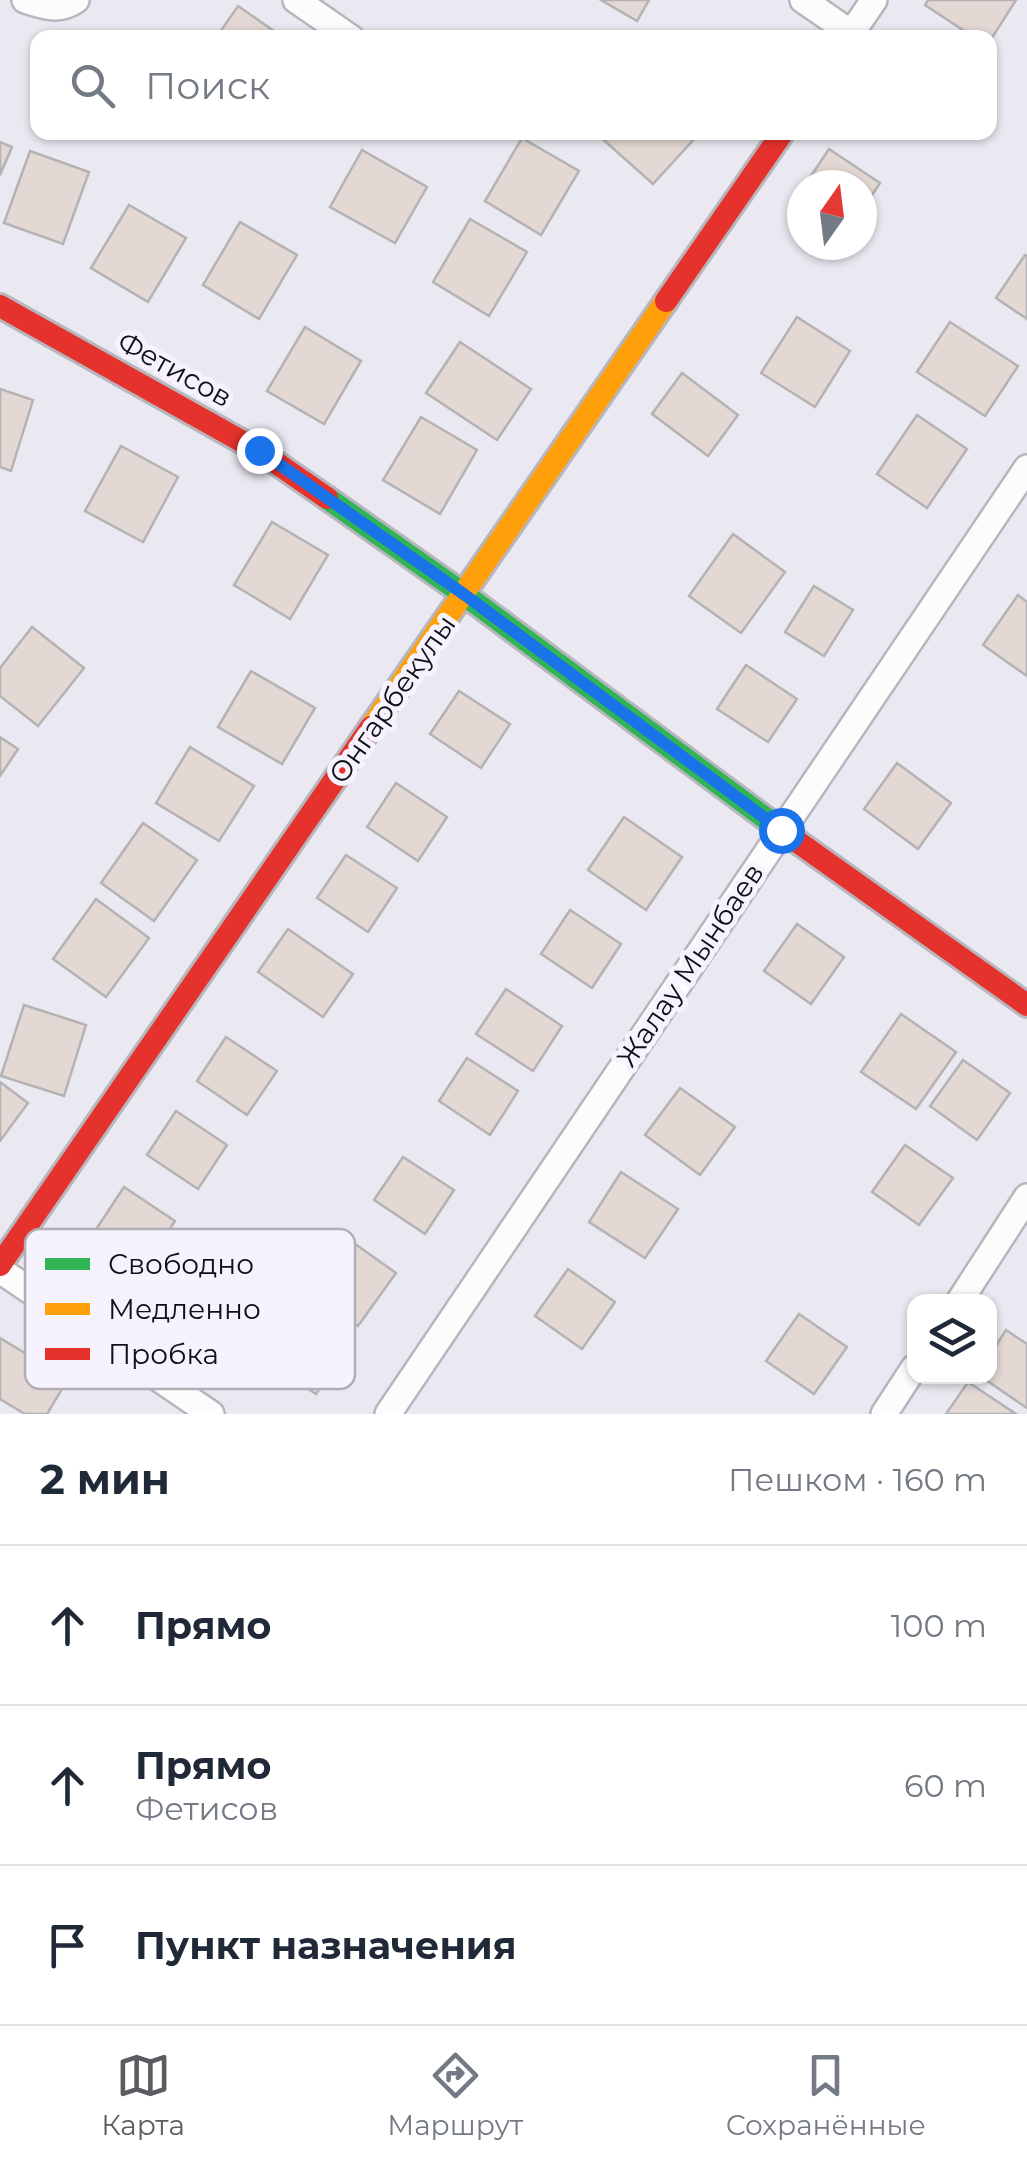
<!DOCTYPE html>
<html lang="ru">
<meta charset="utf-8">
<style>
body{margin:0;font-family:Montserrat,sans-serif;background:#f6f6f7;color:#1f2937}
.controls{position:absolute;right:30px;bottom:30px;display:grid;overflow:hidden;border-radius:20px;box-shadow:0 2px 8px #0004}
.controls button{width:90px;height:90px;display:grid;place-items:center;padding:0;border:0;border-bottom:2px solid #e0e1e3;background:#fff;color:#1f2937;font:50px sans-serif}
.compass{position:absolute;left:787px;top:170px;width:90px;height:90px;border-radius:50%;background:#fff;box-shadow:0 2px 8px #0004;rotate:14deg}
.stop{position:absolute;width:30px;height:30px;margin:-22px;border:8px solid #1a73e8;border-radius:50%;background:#fff}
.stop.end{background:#1a73e8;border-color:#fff;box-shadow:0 2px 10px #0008}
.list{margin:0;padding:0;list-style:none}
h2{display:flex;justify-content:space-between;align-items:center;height:130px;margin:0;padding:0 40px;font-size:42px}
h2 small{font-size:32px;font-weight:400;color:#747a83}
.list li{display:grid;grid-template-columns:65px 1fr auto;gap:30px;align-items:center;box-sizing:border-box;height:160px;padding:0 40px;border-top:2px solid #e0e1e3}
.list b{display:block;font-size:38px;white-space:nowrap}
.list p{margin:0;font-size:32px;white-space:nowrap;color:#747a83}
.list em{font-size:32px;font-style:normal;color:#747a83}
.icon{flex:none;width:55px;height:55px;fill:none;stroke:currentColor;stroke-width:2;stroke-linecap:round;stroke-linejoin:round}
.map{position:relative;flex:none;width:1027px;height:1414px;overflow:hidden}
.search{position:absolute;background:#fff;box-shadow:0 2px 8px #0004;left:30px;right:30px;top:30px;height:110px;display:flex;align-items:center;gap:25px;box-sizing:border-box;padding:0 35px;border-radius:20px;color:#747a83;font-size:38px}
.sheet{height:610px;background:#fff}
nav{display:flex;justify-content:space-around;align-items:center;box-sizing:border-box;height:140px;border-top:2px solid #e0e1e3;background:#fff;font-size:28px;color:#747a83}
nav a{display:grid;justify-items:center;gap:5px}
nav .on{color:#5c5b61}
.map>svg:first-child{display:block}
.building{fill:#e3d8d4;stroke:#b5b2b4;stroke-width:2.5}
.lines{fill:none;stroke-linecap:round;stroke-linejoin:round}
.street-casing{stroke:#b8b6bd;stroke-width:30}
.fast-casing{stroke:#b8b6bd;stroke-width:28}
.slow-casing{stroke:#b8b6bd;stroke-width:28}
.jam-casing{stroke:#b8b6bd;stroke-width:28}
.street{stroke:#fcfcfd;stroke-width:25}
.fast{stroke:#30b455;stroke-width:22}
.slow{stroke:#ff9f0a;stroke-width:22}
.jam{stroke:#e5322d;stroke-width:22}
.route{stroke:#1a73e8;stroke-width:12}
.labels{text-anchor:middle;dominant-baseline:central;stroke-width:10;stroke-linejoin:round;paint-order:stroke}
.street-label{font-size:28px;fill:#100f14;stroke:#f6f2fe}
.key{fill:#f6f2fe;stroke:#b1aeb8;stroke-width:2.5}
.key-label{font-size:28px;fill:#100f14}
</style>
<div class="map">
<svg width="1027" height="1414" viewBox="0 0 1027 1414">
<rect width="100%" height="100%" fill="#eae8f0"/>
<g class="building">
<path d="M601,0H649L637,21Z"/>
<path d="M928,0H1016L990,41V38H975L925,5Z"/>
<path d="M238,6L284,38H216Z"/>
<path d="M600,132H694L697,136L653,184L598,135Z"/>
<path d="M522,138L579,171L541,235L485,201Z"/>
<path d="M0,142L12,147L0,175Z"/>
<path d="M829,149L880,183L862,210V185H805Z"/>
<path d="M362,150L427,187L395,243L330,207Z"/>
<path d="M30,151L89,172L63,244L4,223Z"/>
<path d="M129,205L186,238L148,302L91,268Z"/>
<path d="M470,219L527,252L489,316L433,282Z"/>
<path d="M240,222L297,255L259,319L203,285Z"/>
<path d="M1025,255L1027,256V319L996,298Z"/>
<path d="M797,317L850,351L815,407L761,373Z"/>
<path d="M950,322L1018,366L985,416L917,372Z"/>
<path d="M305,327L361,361L324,424L267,391Z"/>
<path d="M460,342L531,389L497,440L426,393Z"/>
<path d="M682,373L738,415L708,456L652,414Z"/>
<path d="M0,389L33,400L11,471L0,467Z"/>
<path d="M917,415L967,449L927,508L877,474Z"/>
<path d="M421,417L477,450L440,514L383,480Z"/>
<path d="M121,446L178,477L143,542L85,511Z"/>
<path d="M272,522L328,555L290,619L234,585Z"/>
<path d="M733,534L785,572L741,633L689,596Z"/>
<path d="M814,586L853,610L824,656L785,632Z"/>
<path d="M1018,595L1027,602V676L983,645Z"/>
<path d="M32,627L84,668L38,726L0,696V668Z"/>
<path d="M746,665L797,699L768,742L717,709Z"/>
<path d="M251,671L315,708L282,764L218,727Z"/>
<path d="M459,691L510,724L481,768L430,734Z"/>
<path d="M0,737L18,749L0,776Z"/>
<path d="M190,747L254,786L219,841L156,803Z"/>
<path d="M897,763L951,803L918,849L864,809Z"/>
<path d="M396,783L447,817L418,861L367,827Z"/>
<path d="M624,817L682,857L646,910L588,870Z"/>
<path d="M143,823L197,860L154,921L101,883Z"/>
<path d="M346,855L397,888L368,932L317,898Z"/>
<path d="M96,899L149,938L106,997L53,959Z"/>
<path d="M570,910L621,944L592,988L541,954Z"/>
<path d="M797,924L844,957L811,1004L764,971Z"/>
<path d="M288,929L353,974L323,1017L258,972Z"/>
<path d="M506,989L562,1026L533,1071L476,1034Z"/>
<path d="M24,1005L86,1025L64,1096L1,1076Z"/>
<path d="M901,1014L956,1052L916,1109L861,1072Z"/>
<path d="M226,1037L277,1071L247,1115L197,1081Z"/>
<path d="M467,1058L518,1091L490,1135L439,1101Z"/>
<path d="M963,1060L1010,1093L977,1140L930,1106Z"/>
<path d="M0,1082L28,1103L0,1141Z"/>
<path d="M680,1088L735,1127L700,1175L645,1135Z"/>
<path d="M176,1111L227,1145L198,1189L147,1155Z"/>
<path d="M905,1145L953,1178L919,1225L872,1192Z"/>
<path d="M403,1157L454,1190L425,1234L374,1200Z"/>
<path d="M621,1172L678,1209L645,1258L589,1222Z"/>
<path d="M124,1187L175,1221L146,1264L95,1231Z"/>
<path d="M334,1229L396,1273L358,1326L296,1283Z"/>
<path d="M568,1269L615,1302L582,1349L535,1316Z"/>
<path d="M799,1314L847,1347L814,1394L766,1361Z"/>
<path d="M294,1317L345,1350L316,1394L265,1361Z"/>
<path d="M1006,1330L1027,1344V1408L980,1376H990V1355Z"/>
<path d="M0,1338L68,1379L47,1414H25L0,1399Z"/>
<path d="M968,1382L1016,1414H946Z"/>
</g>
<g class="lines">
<g class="street-casing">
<g id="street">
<path d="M25,0C43,6 59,12 76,0"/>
<path d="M296,0L351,38"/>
<path d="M803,0L851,33"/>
<path d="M848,38L874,0"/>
<path d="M0,1270L211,1414"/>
<path d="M959,1302L1027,1197"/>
<path d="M388,1414L1027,468"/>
<path d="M884,1414L914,1368"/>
</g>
</g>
<g class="fast-casing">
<path id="fast" d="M327,498L465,595L788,835"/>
</g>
<g class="slow-casing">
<path id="slow" d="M371,727L666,301"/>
</g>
<g class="jam-casing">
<g id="jam">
<path d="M666,301L783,132"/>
<path d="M0,306L259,451L327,498"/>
<path d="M788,835L1027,1005"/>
<path d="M0,1265L371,727"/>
</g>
</g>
<use href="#street" class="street"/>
<use href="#fast" class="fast"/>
<use href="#slow" class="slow"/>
<use href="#jam" class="jam"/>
</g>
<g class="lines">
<path class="route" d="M259,450L465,595L781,830"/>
</g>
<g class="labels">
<g class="street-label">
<text transform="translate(175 369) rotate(29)">Фетисов</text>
<text transform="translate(392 699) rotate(-55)">Онгарбекулы</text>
<text transform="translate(690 965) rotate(-56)">Жалау Мынбаев</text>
</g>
</g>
<rect x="25" y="1229" width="330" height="160" rx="15" class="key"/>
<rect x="45" y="1258" width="45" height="12" fill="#30b455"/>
<rect x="45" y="1303" width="45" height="12" fill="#ff9f0a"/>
<rect x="45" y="1348" width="45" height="12" fill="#e5322d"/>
<g class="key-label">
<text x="108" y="1274">Свободно</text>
<text x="108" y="1319">Медленно</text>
<text x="108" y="1364">Пробка</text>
</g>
</svg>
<div class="controls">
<button><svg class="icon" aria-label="layers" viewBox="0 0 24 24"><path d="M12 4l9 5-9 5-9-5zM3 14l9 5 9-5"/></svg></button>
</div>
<svg class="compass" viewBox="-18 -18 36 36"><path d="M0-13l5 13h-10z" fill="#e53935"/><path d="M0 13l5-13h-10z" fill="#747a83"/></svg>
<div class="stop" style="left:781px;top:830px"></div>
<div class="stop end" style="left:259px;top:450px"></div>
<div class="search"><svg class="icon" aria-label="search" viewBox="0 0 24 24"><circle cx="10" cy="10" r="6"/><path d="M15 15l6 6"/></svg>Поиск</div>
</div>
<section class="sheet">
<h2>2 мин<small>Пешком · 160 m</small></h2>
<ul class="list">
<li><svg class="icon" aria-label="ahead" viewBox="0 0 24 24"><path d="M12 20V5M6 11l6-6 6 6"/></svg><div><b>Прямо</b></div><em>100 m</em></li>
<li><svg class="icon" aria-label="ahead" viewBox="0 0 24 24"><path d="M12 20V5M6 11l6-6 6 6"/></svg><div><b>Прямо</b><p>Фетисов</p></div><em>60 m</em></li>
<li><svg class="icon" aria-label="arrive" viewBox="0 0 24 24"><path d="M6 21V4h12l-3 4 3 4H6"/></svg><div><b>Пункт назначения</b></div></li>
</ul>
</section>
<nav>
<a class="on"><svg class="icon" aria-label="map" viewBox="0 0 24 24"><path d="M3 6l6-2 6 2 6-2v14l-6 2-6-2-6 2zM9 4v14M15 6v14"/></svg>Карта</a>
<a><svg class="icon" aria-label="directions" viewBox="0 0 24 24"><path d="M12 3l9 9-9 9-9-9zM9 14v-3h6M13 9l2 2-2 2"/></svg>Маршрут</a>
<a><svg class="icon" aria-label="saved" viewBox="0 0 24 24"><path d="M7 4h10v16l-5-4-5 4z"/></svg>Сохранённые</a>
</nav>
